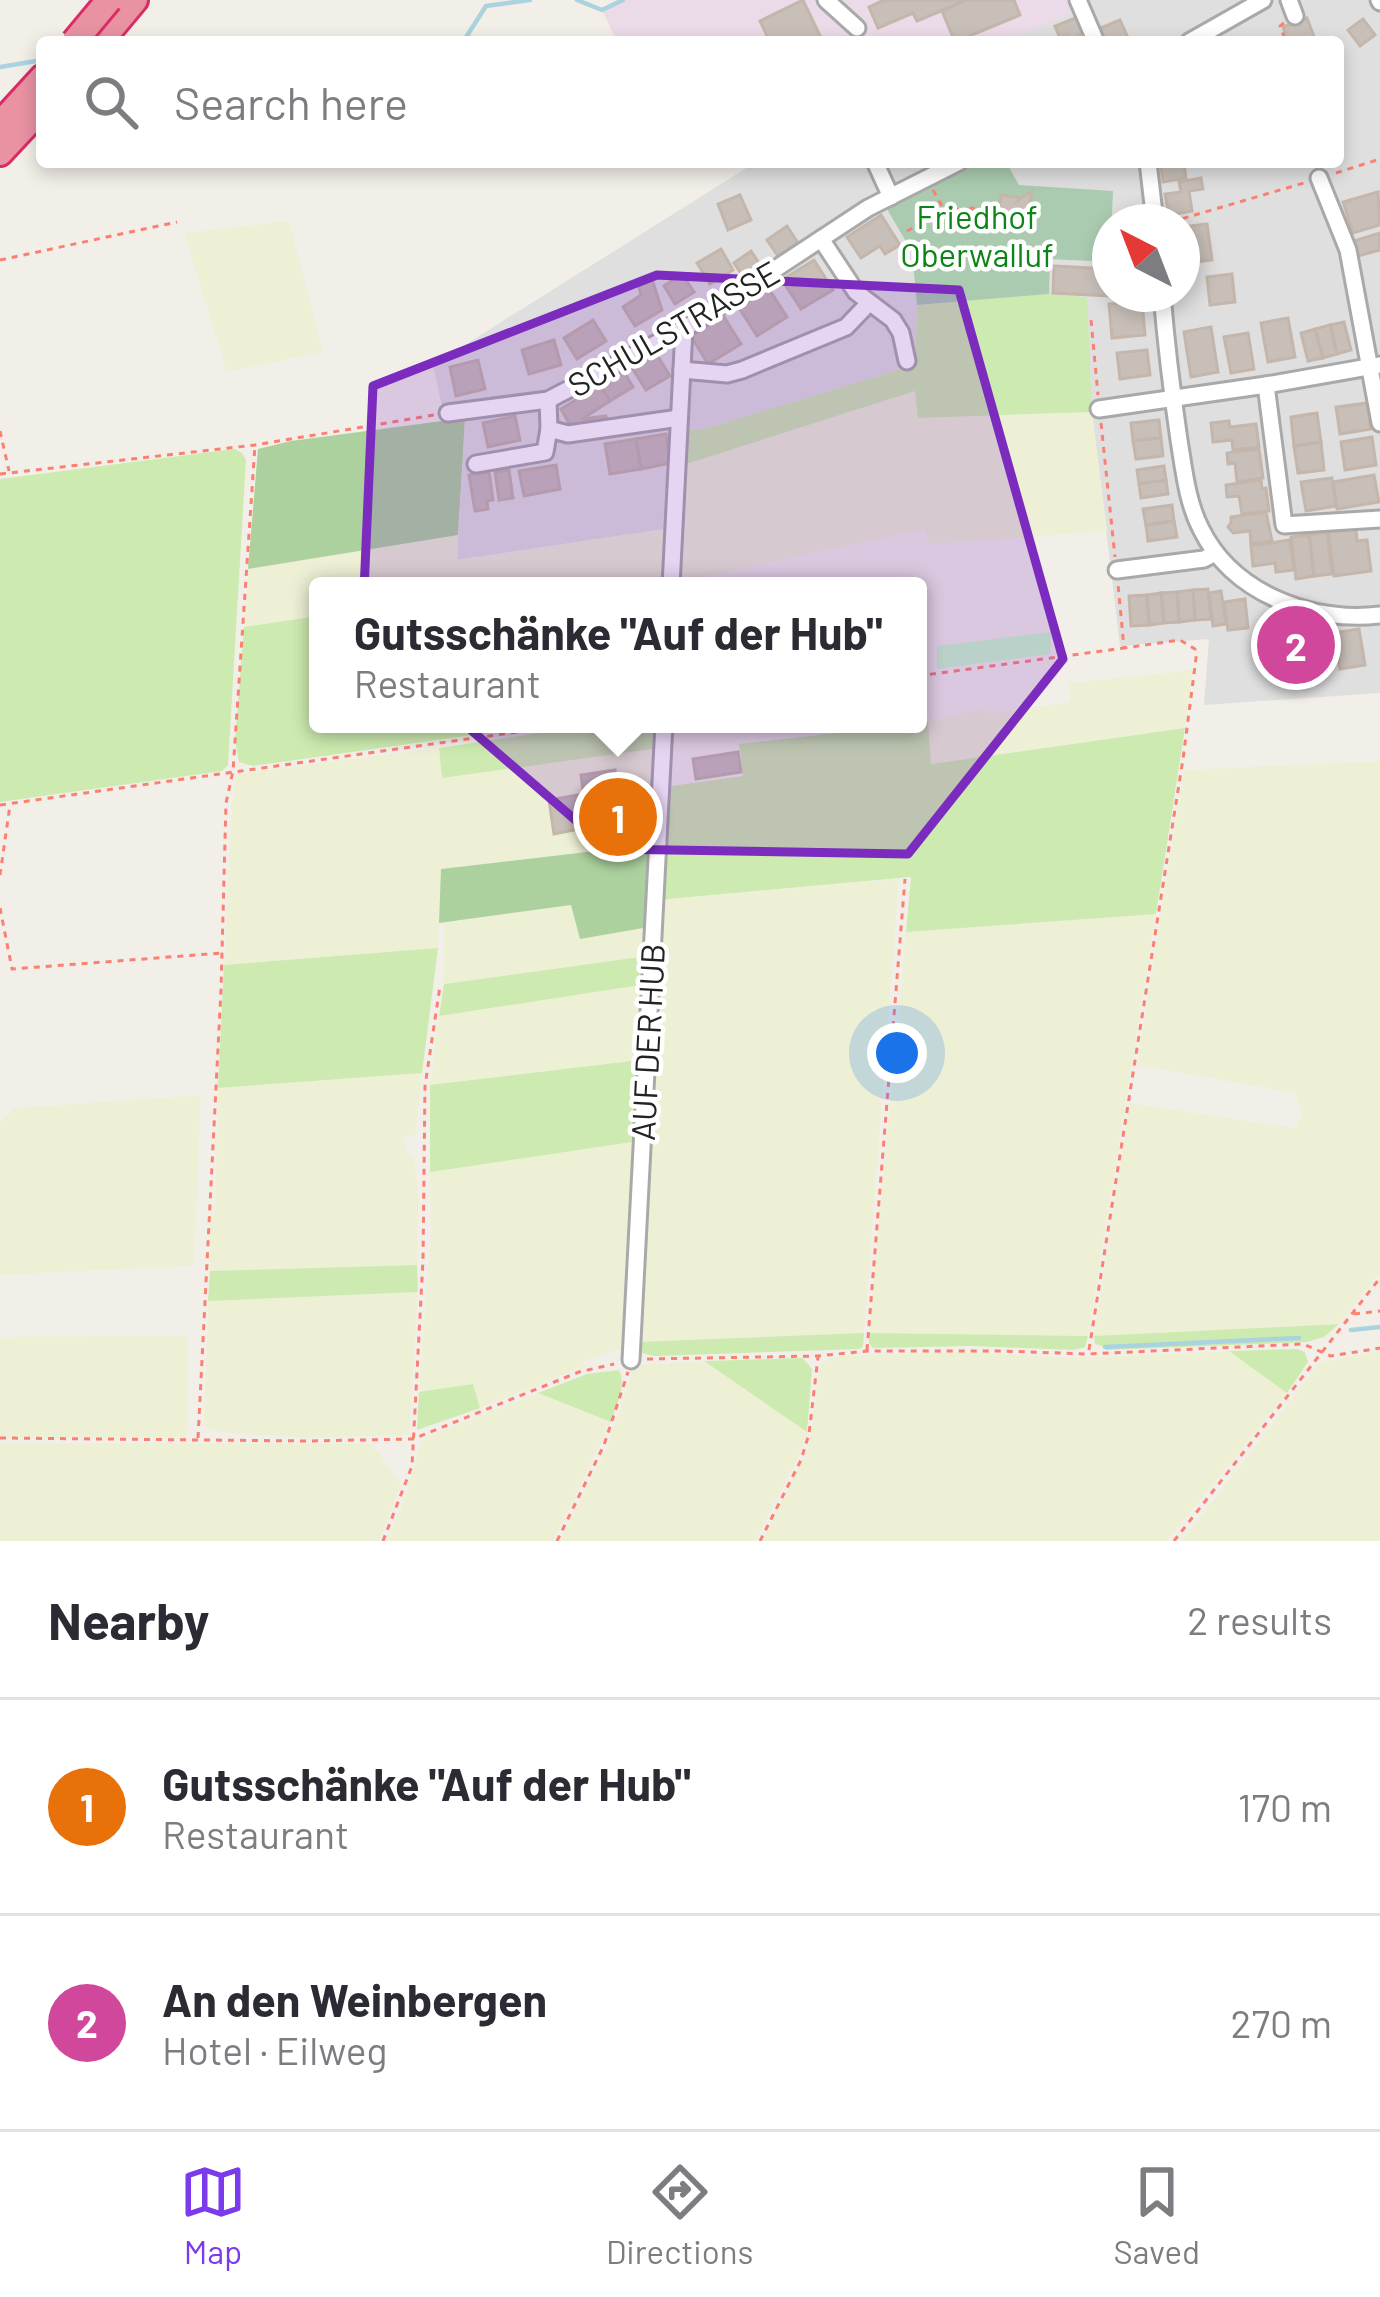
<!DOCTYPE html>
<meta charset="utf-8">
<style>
body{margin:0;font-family:Barlow,sans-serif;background:#f7f7f7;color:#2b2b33}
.compass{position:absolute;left:1092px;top:204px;width:108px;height:108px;border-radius:50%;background:#fff;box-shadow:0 6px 18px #0003;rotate:318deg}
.you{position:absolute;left:897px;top:1053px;width:42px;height:42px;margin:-30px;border:9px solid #fff;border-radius:50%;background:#1a73e8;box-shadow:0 0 0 18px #1a73e833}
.badge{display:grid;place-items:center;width:78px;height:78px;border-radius:50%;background:#7c3aed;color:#fff;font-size:39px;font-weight:700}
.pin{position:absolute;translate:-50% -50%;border:6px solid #fff;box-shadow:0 3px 12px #0006}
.popup{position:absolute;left:309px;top:577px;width:618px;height:156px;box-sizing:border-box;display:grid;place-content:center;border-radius:12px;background:#fff;filter:drop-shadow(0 3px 9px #0005);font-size:39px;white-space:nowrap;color:#7c7c81}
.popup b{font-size:45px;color:#2b2b33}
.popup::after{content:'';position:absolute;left:50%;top:100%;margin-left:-24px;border:24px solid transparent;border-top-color:#fff}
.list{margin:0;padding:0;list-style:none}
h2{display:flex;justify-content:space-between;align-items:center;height:156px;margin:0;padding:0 48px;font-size:51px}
h2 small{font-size:39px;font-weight:400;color:#7c7c81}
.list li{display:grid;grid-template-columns:78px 1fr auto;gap:36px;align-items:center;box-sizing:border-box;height:216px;padding:0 48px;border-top:3px solid #e1e1e2}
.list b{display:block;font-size:45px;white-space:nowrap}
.list p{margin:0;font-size:39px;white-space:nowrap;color:#7c7c81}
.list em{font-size:39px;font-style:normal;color:#7c7c81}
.icon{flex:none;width:66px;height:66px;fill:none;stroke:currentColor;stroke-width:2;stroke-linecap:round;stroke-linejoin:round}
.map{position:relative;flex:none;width:1380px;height:1541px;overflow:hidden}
.search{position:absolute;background:#fff;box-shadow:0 6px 18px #0003;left:36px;right:36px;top:36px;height:132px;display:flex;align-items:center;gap:30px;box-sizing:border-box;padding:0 42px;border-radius:12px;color:#7c7c81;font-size:45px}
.sheet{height:588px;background:#fff}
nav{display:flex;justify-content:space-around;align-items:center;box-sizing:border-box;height:168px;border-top:3px solid #e1e1e2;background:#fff;font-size:33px;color:#7c7c81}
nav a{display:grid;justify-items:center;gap:6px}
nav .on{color:#7c3aed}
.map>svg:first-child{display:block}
.residential{fill:#e0dfdf;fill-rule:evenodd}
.industrial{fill:#ebdbe8}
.farmland{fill:#eef0d5}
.grass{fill:#cdebb0}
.forest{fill:#add19e}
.cemetery{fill:#aacbaf}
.park{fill:#c8facc}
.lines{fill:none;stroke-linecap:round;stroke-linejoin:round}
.stream{stroke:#aad3df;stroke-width:4.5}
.building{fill:#c7bfb8;stroke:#c4b6ab;stroke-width:3}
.minor-casing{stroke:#a9a9a9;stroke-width:21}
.highway-casing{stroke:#dc2a67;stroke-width:30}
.path{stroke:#fa8072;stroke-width:3;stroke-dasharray:6 6;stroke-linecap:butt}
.minor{stroke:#fff;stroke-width:15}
.highway{stroke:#e892a2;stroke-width:24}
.highway-bridge-casing{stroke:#dc2a67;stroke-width:30;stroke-linecap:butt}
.highway-bridge{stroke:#e892a2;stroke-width:24}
.marked{fill:#7b2cbf;fill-opacity:0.2;stroke:#7b2cbf;stroke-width:9;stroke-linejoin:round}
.labels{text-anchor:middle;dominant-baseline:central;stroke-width:9;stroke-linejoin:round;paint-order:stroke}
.park-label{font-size:33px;fill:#0c8416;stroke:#fff}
.street-label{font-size:33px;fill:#222;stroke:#fff}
</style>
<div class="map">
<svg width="1380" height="1541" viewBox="0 0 1380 1541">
<rect width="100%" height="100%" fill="#f2efe9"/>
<path class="residential" d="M1070,0H1380V693L1204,705L1209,639L1120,646L1092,412L1086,297L1048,294L917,305L915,365L700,430L675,429L671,528L457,560L465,419L445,420L433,365L756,162H1338V42H1001L1074,12ZM1110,222H1182V294H1110Z"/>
<path class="industrial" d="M623,0H1070L1075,12L1001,42H617L602,10Z"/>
<g class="farmland">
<path d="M289,221L323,352L227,372L184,233Z"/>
<path d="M916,391L919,418L1092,412L1107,531L930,544L925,529L675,583L680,466Z"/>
<path d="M671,528L667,586H318V616L244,627L248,569L458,535V560Z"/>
<path d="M1193,670L1185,728L930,764L928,721L985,709L989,714L1070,702L1069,683Z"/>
<path d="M439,748L442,777L659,748L655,844L441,869L438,948L224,965L232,800L237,777L243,773Z"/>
<path d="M1380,761V1273L1339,1324L1094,1336L1130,1103L1295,1128L1302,1115L1295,1093L1137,1065L1184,770Z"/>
<path d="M899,879L864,1333L636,1342L658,900Z"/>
<path d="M572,904L649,927L647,956L444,984V923Z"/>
<path d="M1156,914L1088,1336L869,1333L906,932Z"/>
<path d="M647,984L640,1060L430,1085L439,1016Z"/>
<path d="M422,1073L415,1135L403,1137L406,1152L414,1157L419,1201L417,1265L210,1271V1215L215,1211L218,1088Z"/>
<path d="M201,1095L194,1266L0,1275V1122L15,1108Z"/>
<path d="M639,1141L628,1341L622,1351L618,1350L585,1361L583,1367L480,1408L473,1384L419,1392L431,1234L430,1172Z"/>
<path d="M418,1292L409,1435L308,1438L216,1432L204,1426L208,1301Z"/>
<path d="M188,1335V1426L185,1437L0,1438V1337Z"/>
<path d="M1229,1351L1287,1393L1167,1541H762L805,1455L811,1435L820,1364L829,1359L839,1356L959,1352L1080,1358Z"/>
<path d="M1380,1351V1541H1182L1317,1366L1324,1362Z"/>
<path d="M704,1361L807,1432L799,1456L755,1541H560L607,1448L635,1365Z"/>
<path d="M538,1393L611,1422L553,1541H387L403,1503L421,1442L426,1437Z"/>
<path d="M0,1443L372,1444L401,1485L379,1541H0Z"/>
</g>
<g class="grass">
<path d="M1049,294L1087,297L1092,412L918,418L915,391L680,466L683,429L700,430L915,365L917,305Z"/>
<path d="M235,449L242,453L246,460L228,765L222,771L0,802V479Z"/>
<path d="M318,616V724H551L253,766L239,762L235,741L244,627Z"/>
<path d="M928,721L931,764L1185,728L1156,914L906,932L911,877L658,900L664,787L743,776L739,744L918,724Z"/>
<path d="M602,724H658L659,748L442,778L439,748Z"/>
<path d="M438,948L422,1073L218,1088L224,965Z"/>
<path d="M647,956V984L439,1016L444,984Z"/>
<path d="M640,1060L639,1141L430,1172V1085Z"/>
<path d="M417,1265L418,1292L208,1301L210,1271Z"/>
<path d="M1339,1324L1324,1337L1307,1342L1106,1350V1347L1095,1344L1094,1336Z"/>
<path d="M864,1333L863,1346L860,1349L655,1356L642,1353L636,1342Z"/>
<path d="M869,1333L1088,1336L1085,1347L1074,1350L971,1346L873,1348L869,1343Z"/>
<path d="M1297,1349L1305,1352L1308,1362L1287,1393L1229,1351Z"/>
<path d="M803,1358L812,1369L807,1432L704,1361Z"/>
<path d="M619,1370C627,1385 616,1406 611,1422L538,1393L587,1374Z"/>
<path d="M473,1384L480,1408L417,1430L419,1392Z"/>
</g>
<g class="forest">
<path d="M465,418L458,535L248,569L258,449L291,441Z"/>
<path d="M655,844L649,927L580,939L571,905L439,923L441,869Z"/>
</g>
<path class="cemetery" d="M974,162H1006L1019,185L1113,191L1110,262L1050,259L1049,294L917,305L912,252L887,209Z"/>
<path class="park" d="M1051,632L1050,654L937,669V646Z"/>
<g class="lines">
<g class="stream">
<path d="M577,0L602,10L623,0"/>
<path d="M159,42L172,40L176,42"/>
<path d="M463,42L486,6L530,0"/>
<path d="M0,67L42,60"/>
<path d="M1351,1330L1380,1327"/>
<path d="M1105,1347L1299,1338"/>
</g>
</g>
<g class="building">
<path d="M803,0L823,42H770L760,21Z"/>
<path d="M884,0H967L917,21L913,13L878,28L869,7Z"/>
<path d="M967,0H1014L1020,15L955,42L942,11Z"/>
<path d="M1078,17L1084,33L1070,39L1068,35L1060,38L1055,26Z"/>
<path d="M1307,18L1316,42H1288L1283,27Z"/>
<path d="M1363,19L1375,35L1360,46L1348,30Z"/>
<path d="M1120,20L1130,42H1104L1098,29Z"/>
<path d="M1160,162H1195V163L1184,165L1186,178L1163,182Z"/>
<path d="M1201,178L1203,189L1189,191L1192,211L1169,215L1165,194L1181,192L1179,182Z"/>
<path d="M1032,191L1027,220L1017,209L1016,214L999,212L1001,195L1019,197L1018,200Z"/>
<path d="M1378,192L1380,225L1353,233L1343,202Z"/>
<path d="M740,195L751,220L728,230L718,204Z"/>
<path d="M881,215L900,245L885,254L880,246L861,258L847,237Z"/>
<path d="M1207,224L1212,260L1195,262V257L1183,259L1182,233L1191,231L1190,226Z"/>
<path d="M787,226L798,243L778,256L767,240Z"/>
<path d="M1380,233V250L1358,256L1354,241Z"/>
<path d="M721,249L733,270L710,284L697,263Z"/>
<path d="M751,251L761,266L744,278L734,263Z"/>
<path d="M814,260L833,290L801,309L782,280Z"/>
<path d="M1054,266L1110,269L1109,296L1053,293Z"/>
<path d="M682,274L694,292L675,304L664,286Z"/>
<path d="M1232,274L1235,302L1210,305L1207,277Z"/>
<path d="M651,276L662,310L635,326L623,307L641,295L637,281Z"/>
<path d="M769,289L787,317L757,336L739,308Z"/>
<path d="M1142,301L1145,335L1112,338L1109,304Z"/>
<path d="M724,317L741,344L708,364L691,336Z"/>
<path d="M1288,318L1295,357L1268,362L1261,323Z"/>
<path d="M593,320L606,341L577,359L564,338Z"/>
<path d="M1344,322L1351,350L1337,354L1330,325Z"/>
<path d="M1330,325L1337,354L1323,358L1315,329Z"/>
<path d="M1211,327L1218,372L1191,377L1184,332Z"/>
<path d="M1315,329L1323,358L1308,361L1301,333Z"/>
<path d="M1248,333L1254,369L1231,373L1224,337Z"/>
<path d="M554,340L561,365L529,374L522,350Z"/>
<path d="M1147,350L1150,375L1120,379L1117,353Z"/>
<path d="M656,353L670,376L646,390L632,368Z"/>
<path d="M478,360L485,389L456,396L450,367Z"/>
<path d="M623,370L633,387L610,401L600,385Z"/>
<path d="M600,385L610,401L582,419L606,416L608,425L572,429L561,409Z"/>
<path d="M1367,403L1371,429L1340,434L1336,407Z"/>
<path d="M1317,413L1321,442L1294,446L1291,417Z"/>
<path d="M515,416L520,440L488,447L483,423Z"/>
<path d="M1159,420L1161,438L1133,441L1131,423Z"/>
<path d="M1229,421L1230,427L1256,424L1259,447L1233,450L1232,440L1213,442L1211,423Z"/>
<path d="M666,434L671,463L641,469L636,439Z"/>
<path d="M1372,437L1376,465L1345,470L1341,442Z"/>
<path d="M1161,438L1163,456L1136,459L1133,441Z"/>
<path d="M636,439L641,469L610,474L605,444Z"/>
<path d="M1321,442L1324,470L1298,473L1294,446Z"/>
<path d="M1259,449L1263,478L1237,482L1235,463L1228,464L1227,453Z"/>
<path d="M556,465L560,489L524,496L519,471Z"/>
<path d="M1164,466L1166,480L1139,484L1137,470Z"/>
<path d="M509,470L513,498L499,500L495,472Z"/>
<path d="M489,472L493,500L487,501L488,509L475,511L469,475Z"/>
<path d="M1374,475L1379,502L1337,509L1333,482Z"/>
<path d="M1332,478L1336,506L1306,511L1301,482Z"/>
<path d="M1166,480L1168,494L1141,498L1139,484Z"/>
<path d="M1261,480L1262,489L1266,488L1269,511L1242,514L1239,496L1227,497L1226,485Z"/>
<path d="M1172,505L1174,521L1146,525L1143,509Z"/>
<path d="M1266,512L1272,541L1251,544L1250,531L1233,533L1228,527L1231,523V517Z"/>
<path d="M1174,521L1177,537L1148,541L1146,525Z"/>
<path d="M1356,529L1357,541L1367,540L1371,571L1334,576L1328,532Z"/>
<path d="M1327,532L1332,574L1314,576L1309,535Z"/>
<path d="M1309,535L1314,576L1296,579L1291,537Z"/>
<path d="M1290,540L1294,570L1276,572L1275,563L1253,566L1251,546Z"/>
<path d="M1208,589L1211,619L1195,620L1193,590Z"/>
<path d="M1193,590L1195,620L1179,622L1177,592Z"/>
<path d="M1221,591L1226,624L1213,626L1209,593Z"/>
<path d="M1177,592L1179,622L1164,623L1161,593Z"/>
<path d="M1161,593L1164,623L1149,625L1147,595Z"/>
<path d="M1147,595L1149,625L1131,626L1129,596Z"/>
<path d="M1245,599L1248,628L1228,630L1224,602Z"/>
<path d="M1310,626L1315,656L1284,661L1279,631Z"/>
<path d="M1359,629L1365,665L1340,669L1334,633Z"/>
<path d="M738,752L741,772L696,779L693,759Z"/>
<path d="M615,770L617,783L583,789L581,775Z"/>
<path d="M584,794L589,827L554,834L549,800Z"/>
<path d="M637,801L641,824L599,832L595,809Z"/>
</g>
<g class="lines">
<g class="minor-casing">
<g id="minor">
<path d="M826,0L857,28"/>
<path d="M1078,0L1096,42"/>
<path d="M1289,0L1295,16"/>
<path d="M1379,0L1380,2"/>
<path d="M1189,42L1263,0"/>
<path d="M875,162L891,197"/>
<path d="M1148,162L1155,222"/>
<path d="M1319,178L1348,250L1380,423"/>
<path d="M821,239L856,292L893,320L901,333L907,361"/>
<path d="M1162,294C1166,343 1172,392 1179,440C1184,470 1187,502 1201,529C1233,594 1312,623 1380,615"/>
<path d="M682,370L727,374L742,370L846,327L869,303"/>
<path d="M1266,385L1284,525L1380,519"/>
<path d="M548,400L549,429L568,434L679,418"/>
<path d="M1099,409L1266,385L1380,365"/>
<path d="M448,413L548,400L684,329L868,208L959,162"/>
<path d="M476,464L545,452L549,429"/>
<path d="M1117,570L1204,559L1215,553"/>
<path d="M671,586L684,329"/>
<path d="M631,1360L664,724"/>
</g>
</g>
<g class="highway-casing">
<g id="highway">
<path d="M100,42L135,0"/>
<path d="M0,124L42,78"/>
<path d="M0,153L42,108"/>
</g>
</g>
<g class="path">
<path d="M1284,23L1280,26L1286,42"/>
<path d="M1336,173L1380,159"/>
<path d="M933,190L945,211L994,206V220"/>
<path d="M1171,222L1304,183"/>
<path d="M907,231L944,212"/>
<path d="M0,260L177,222"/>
<path d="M1091,320L1098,395"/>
<path d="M1101,423L1115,557"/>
<path d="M0,431L9,471"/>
<path d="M0,474L255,445L434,415"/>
<path d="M918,676L1124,648L1118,584"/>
<path d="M0,805L574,724"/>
<path d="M0,875L10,805"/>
<path d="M0,908L12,969L222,953"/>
<path d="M1354,1314L1380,1311"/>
<path d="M867,1350L905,879"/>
<path d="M1089,1350L1183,759L1196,658L1195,649L1180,640L1124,648"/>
<path d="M647,1359L818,1356L867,1351H1001L1088,1354L1303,1344L1331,1356L1380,1348"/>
<path d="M0,1438L307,1441L413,1439L579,1372L614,1364"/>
<path d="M198,1438L221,990L226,803L233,771L255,445"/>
<path d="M383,1541L412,1466L423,1260L425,1086L440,986"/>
<path d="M557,1541L604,1445L628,1372"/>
<path d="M760,1541L801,1460L809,1434L818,1357"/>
<path d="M1174,1541L1380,1278"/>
</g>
<use href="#minor" class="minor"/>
<use href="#highway" class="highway"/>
<g class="highway-bridge-casing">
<path id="highway-bridge" d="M74,42L109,0"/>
</g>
<use href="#highway-bridge" class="highway-bridge"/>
</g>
<path class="marked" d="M657,275L959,290L1063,659L908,854L609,849L362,636L373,386Z"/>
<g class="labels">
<g class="park-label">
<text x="977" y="216">Friedhof<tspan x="977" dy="38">Oberwalluf</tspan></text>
</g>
<g class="street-label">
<text transform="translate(673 328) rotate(-30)">SCHULSTRASSE</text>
<text transform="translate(647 1042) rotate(-87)">AUF DER HUB</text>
</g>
</g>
</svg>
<svg class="compass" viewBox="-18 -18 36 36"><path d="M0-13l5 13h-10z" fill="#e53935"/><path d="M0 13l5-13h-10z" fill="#7c7c81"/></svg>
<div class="you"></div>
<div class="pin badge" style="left:618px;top:817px;background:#e8710a">1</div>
<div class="popup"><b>Gutsschänke &quot;Auf der Hub&quot;</b>Restaurant</div>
<div class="pin badge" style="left:1296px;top:645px;background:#d1479c">2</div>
<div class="search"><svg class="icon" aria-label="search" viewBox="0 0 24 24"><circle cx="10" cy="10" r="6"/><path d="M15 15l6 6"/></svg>Search here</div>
</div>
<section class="sheet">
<h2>Nearby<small>2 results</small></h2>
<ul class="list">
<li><span class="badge" style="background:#e8710a">1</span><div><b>Gutsschänke &quot;Auf der Hub&quot;</b><p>Restaurant</p></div><em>170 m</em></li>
<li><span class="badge" style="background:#d1479c">2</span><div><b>An den Weinbergen</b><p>Hotel · Eilweg</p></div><em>270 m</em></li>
</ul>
</section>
<nav>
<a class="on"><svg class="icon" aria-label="map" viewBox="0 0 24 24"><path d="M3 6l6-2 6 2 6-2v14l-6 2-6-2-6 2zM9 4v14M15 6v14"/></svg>Map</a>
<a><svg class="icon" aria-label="directions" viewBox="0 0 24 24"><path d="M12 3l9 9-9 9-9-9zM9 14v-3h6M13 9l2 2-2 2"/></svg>Directions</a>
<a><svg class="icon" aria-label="saved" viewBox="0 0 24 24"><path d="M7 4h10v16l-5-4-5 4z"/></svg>Saved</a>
</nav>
